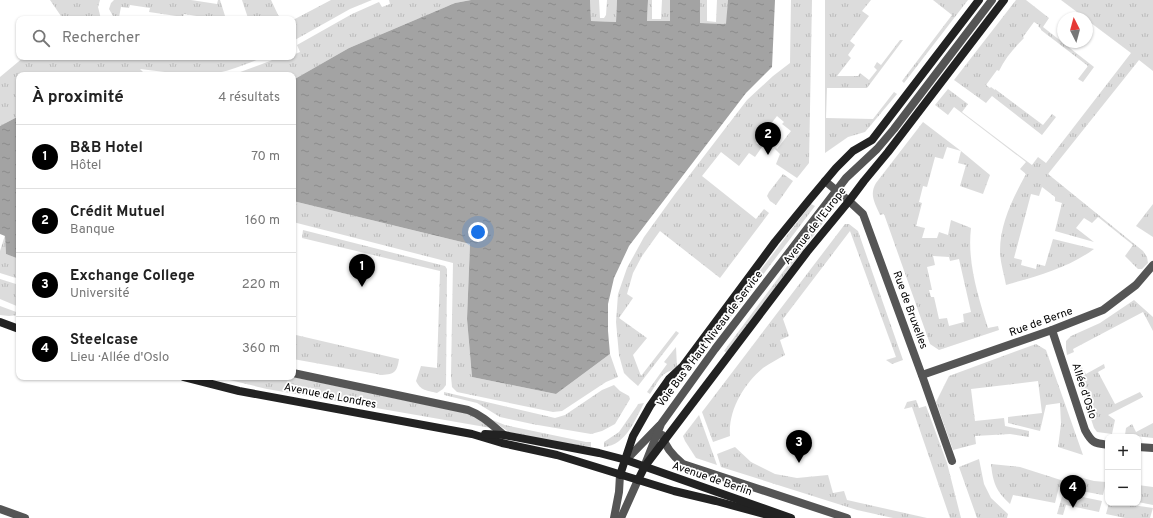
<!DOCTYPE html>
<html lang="fr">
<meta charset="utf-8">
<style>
body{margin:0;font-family:Overpass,sans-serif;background:#f2f2f2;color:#222}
.controls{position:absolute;right:12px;bottom:12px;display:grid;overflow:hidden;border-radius:8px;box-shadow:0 1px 3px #0004}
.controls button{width:36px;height:36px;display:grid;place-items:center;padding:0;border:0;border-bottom:1px solid #e0e0e0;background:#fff;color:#222;font:20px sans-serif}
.compass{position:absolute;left:1057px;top:12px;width:36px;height:36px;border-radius:50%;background:#fff;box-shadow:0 1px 3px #0004;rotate:354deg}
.you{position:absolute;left:478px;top:232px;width:14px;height:14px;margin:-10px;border:3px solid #fff;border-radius:50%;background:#1a73e8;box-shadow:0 0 0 6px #1a73e833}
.badge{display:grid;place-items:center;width:26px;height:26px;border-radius:50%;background:#000;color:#fff;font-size:13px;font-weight:700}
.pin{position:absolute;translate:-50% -33px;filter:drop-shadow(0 1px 2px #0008)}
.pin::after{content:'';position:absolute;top:21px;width:14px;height:12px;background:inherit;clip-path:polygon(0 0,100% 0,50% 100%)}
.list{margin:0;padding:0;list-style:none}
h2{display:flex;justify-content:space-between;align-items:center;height:52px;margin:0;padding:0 16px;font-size:17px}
h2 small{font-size:13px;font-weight:400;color:#767676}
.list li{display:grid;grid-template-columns:26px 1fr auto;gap:12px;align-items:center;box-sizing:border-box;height:64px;padding:0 16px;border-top:1px solid #e0e0e0}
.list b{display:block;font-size:15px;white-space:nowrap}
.list p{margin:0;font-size:13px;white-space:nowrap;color:#767676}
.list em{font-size:13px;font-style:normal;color:#767676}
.icon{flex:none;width:22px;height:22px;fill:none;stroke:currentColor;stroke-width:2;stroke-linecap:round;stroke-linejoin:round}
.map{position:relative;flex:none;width:1153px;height:518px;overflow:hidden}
.search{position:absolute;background:#fff;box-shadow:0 1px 3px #0004;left:16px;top:16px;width:280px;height:44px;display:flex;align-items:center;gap:10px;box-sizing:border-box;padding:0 14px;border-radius:8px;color:#767676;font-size:15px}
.panel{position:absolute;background:#fff;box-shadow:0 1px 3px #0004;left:16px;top:72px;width:280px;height:308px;border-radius:8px}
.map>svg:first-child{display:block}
.grass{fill:url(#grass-tufts);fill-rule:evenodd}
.water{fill:url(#water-ripples)}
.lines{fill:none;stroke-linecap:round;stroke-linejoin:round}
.street{stroke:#555;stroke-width:8}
.secondary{stroke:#222;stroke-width:8}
.labels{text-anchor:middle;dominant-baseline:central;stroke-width:3.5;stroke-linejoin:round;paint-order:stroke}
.street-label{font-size:11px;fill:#000;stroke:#fff}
</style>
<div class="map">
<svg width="1153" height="518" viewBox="0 0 1153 518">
<defs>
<pattern id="grass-tufts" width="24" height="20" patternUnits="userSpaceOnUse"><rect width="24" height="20" fill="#dcdcdc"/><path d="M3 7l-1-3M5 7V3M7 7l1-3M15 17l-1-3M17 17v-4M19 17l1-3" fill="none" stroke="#bbb"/></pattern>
<pattern id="water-ripples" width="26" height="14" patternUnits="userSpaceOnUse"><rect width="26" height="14" fill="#a3a3a3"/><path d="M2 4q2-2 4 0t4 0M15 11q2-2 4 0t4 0" fill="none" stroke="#8b8b8b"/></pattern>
</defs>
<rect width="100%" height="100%" fill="#fff"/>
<g class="grass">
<path d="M50,0H100L98,7L101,19H63Z"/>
<path d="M114,0H191L217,4L218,0H220L226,19H203V17L184,14L183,17L149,12L150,8L130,5L129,8L121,7L119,17L113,16L109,9L111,3Z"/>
<path d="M242,0H271L280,19H245L248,18Z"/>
<path d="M331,0H372L350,9L293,41V20Z"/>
<path d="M389,0H471L455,3L349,48L293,80V75H232L270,61L278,57H293V55L300,52L297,45L352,14L379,2L382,7L390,4Z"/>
<path d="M590,0H599L600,18H604L606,15L607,0H617L616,22L591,21Z"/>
<path d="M648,0H652V19H661L662,0H670V21H647Z"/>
<path d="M700,0H707V21L716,22L717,0H728L727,24L699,23Z"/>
<path d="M791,0H812L809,163L797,178L776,164L780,154L775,149L776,148L777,149L791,131L782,124L784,122L777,116L756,143L762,147L755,157L749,153L739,166L721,152L702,176L756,219L764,209L769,213L720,278L660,231L642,256L633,273L627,294L633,298L619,318L647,338L633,355L641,376L676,331L679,333L638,386L630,379L624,373L619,355L616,322L618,294L627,268L644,237L675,194L747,100L773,76L790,63Z"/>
<path d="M825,0H871L862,11L869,16L850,41L855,45L848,55L851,58L837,76H858L860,73L869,80L877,70L874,67L877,62L881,65L900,40H903L867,88H827L826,118L873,119L894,92L897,94L865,132L848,137L825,153Z"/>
<path d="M933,0H968L904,83L902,81L952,15Z"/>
<path d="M1016,0H1026L1049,18L1043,27L1094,67L1083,82L1078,79L1088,66L1041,30V29L1038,26L1039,25L1034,22L1023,37L1024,38C1014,48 1005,58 999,71L997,70L986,85L990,88L991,87L995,90V89L1043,125L1052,114L1056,117L1042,135L992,96L986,103L954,80Z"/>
<path d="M1061,0H1153V71L1139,60L1048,174L1143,251L1147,257L1148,263L1142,269H1138L1125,256L1133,245L1098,217L1092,223L1084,218L1076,228L1094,242L1055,231L1062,203L1055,201V197L1042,187L1039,196L1031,194L1014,258L1022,260L1021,265L1036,269L1037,264L1045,266L1053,239L1094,249C1068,268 1037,276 1006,285C1004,274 1000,262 1000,251C1000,223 1013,198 1026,174L1020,169L1026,162L954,107L948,115L935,105L948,89L968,104L962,112L1032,165L1038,157L1046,163L1131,53L1087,20V18H1085Z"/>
<path d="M24,57H264C249,63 233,70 217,73C191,76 166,72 140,69L146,75H19V116L0,126V77Z"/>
<path d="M923,122L961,151L990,175L983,194L960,186L966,165L958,163L961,151L947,147L943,159L935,157L927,187L923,186L919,202L922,203L916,226L925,228L922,238H937L939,232L948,235L951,220L971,228C967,262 978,296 988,328L998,326L999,330L939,350L930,344L884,214L880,215C875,203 869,195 876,183ZM933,256L949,257L950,261L959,259L971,312L963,314L964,322L949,326L947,318L939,319L934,297H931L929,290H932L927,267L935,265Z"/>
<path d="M783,174L793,181L776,205L770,201L767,196L769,192Z"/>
<path d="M293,201L470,244L467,319L472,377L556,394L610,354L618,377L606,382L562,411L553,412L457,392L452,387L451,376L453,263L293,222Z"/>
<path d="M811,204L815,206L712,342L708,339Z"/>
<path d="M1153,204V237L1136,226Z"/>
<path d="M826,214L828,216L727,353L724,351Z"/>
<path d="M845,224H849L858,231L903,360L892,364L886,360L896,357L850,231L783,319L789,336L780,340L785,355C778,359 770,363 763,368C744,384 728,410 730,436L713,442L702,412Z"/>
<path d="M303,230L445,266L447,269L446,385L443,389L437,393C426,390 421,391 416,381L421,366L437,368L440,271L302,238Z"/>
<path d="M5,235L6,254L19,259V279L0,273V251Z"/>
<path d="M0,279L19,285V307L0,299Z"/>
<path d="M1134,300L1153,317V331L1143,312L1073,349L1074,352L1067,355L1066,348V341L1071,336L1100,323Z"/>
<path d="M0,306L19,313V315L9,316L0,315Z"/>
<path d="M296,335L399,359C397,372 395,374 382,375L293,359V340H295Z"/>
<path d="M1036,344L1046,350L1083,455L1058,447L1061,424L1060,403L1046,405L1040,431L1008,423V417L1042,413L1038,381L971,389L975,421L1004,418L1005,426L1029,431V437L1010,434L975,436L976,444L953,450L936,402L949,376Z"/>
<path d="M676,347L677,367C673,371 667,371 663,375C658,380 654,388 650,394L647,392L667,364L664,362Z"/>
<path d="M1104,364L1105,368L1098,372L1115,404L1140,392L1143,397L1108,415L1115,420L1112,434L1097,432L1094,428L1075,371L1081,366L1086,374Z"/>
<path d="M217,377H293L465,413L480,418L491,428L267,389Z"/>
<path d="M614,385L620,391L629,396L630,399L615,424L602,431L591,434L532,424L500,417L477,403L444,395V392L555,418L565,415L602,390Z"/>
<path d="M916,400L919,408L926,406L947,463L961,518H950L912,407L904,409L907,402Z"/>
<path d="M644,403C635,420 626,445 604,447V442L619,432L637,406L638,404Z"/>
<path d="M699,415L717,465L696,458L685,441L683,436Z"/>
<path d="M490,419L505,425L586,442H591V447L551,441L509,432Z"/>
<path d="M1153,423V438L1125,435L1126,428L1132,424L1136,432Z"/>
<path d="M735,447L751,462L775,474L797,478L828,475L833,493L844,491L847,500L927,518H893L857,510L721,467L717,454Z"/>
<path d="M979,459L984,484L991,498L1008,514L1007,518H977L959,467Z"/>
<path d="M991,464L1020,467L1067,482L1071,475L1094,481L1106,482L1103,495L1059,487L1055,503L1013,495L1010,504C996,491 993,483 991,464Z"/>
<path d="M1138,485L1153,487V505L1138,502Z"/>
<path d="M1063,493L1102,501L1099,512L1066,505L1063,515L1057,514Z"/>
<path d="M1109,503H1119L1153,508L1150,518H1125L1106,514Z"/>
</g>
<g class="water">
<path d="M471,0H590L591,21L616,22L617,0H648L647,21H670V0H700V23L726,24L728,0H775L772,67L746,93L629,246L614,278L608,304V331L610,354L556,394L472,377L467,319L470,244L293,201V80L349,48L455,3Z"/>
<path d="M19,116V259L6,254L5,236L0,234V126Z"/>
</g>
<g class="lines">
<g class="street">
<path d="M825,181L849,201L863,214L924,381L952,461"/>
<path d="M1052,330L1085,430C1092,443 1094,443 1108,445"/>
<path d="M293,373L468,410C482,415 492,425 504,435"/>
<path d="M922,375L1052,330L1103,310L1136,285L1153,265"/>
<path d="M662,435C665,447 673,456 683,464L847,518"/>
<path d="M1138,447L1153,448"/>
<path d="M626,460L659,426"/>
<path d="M646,462L661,424L715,349L846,178L877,149L894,129L992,0"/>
<path d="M0,509L25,518"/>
<path d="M614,518L619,492L620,475"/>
<path d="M621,518L638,480"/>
</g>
<g class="secondary">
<path d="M0,322L19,329"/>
<path d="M184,377L239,391L472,434L502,443L557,455L674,491L716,501L779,518"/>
<path d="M485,434L504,435L599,453L626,460L791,518"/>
<path d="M620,475L633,436L650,406L669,379L683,366L775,242L810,199L836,168L853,151L872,140L979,0"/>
<path d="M638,480L645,466L807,252L849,201L864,181L888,152L1004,0"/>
</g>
</g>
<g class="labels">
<g class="street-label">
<text transform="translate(815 226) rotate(-52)">Avenue de l'Europe</text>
<text transform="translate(910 310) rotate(70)">Rue de Bruxelles</text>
<text transform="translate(1041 322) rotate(-20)">Rue de Berne</text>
<text transform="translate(710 339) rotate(-53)">Voie Bus à Haut Niveau de Service</text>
<text transform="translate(1084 391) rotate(72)">Allée d'Oslo</text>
<text transform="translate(330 396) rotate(11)">Avenue de Londres</text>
<text transform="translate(712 479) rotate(19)">Avenue de Berlin</text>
</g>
</g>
</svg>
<div class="controls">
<button>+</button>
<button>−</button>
</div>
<svg class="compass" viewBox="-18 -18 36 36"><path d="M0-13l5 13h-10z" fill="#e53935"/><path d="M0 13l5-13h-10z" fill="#767676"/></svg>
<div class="you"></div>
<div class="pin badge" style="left:362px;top:287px">1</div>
<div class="pin badge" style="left:768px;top:155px">2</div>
<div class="pin badge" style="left:799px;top:463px">3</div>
<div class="pin badge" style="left:1073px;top:508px">4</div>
<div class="search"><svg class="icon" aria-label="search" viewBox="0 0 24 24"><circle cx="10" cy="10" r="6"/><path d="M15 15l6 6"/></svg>Rechercher</div>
<section class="panel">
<h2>À proximité<small>4 résultats</small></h2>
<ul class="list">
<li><span class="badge">1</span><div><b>B&amp;B Hotel</b><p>Hôtel</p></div><em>70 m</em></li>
<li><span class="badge">2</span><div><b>Crédit Mutuel</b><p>Banque</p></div><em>160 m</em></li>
<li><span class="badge">3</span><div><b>Exchange College</b><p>Université</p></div><em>220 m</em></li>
<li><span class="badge">4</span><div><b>Steelcase</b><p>Lieu · Allée d'Oslo</p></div><em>360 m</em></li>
</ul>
</section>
</div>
